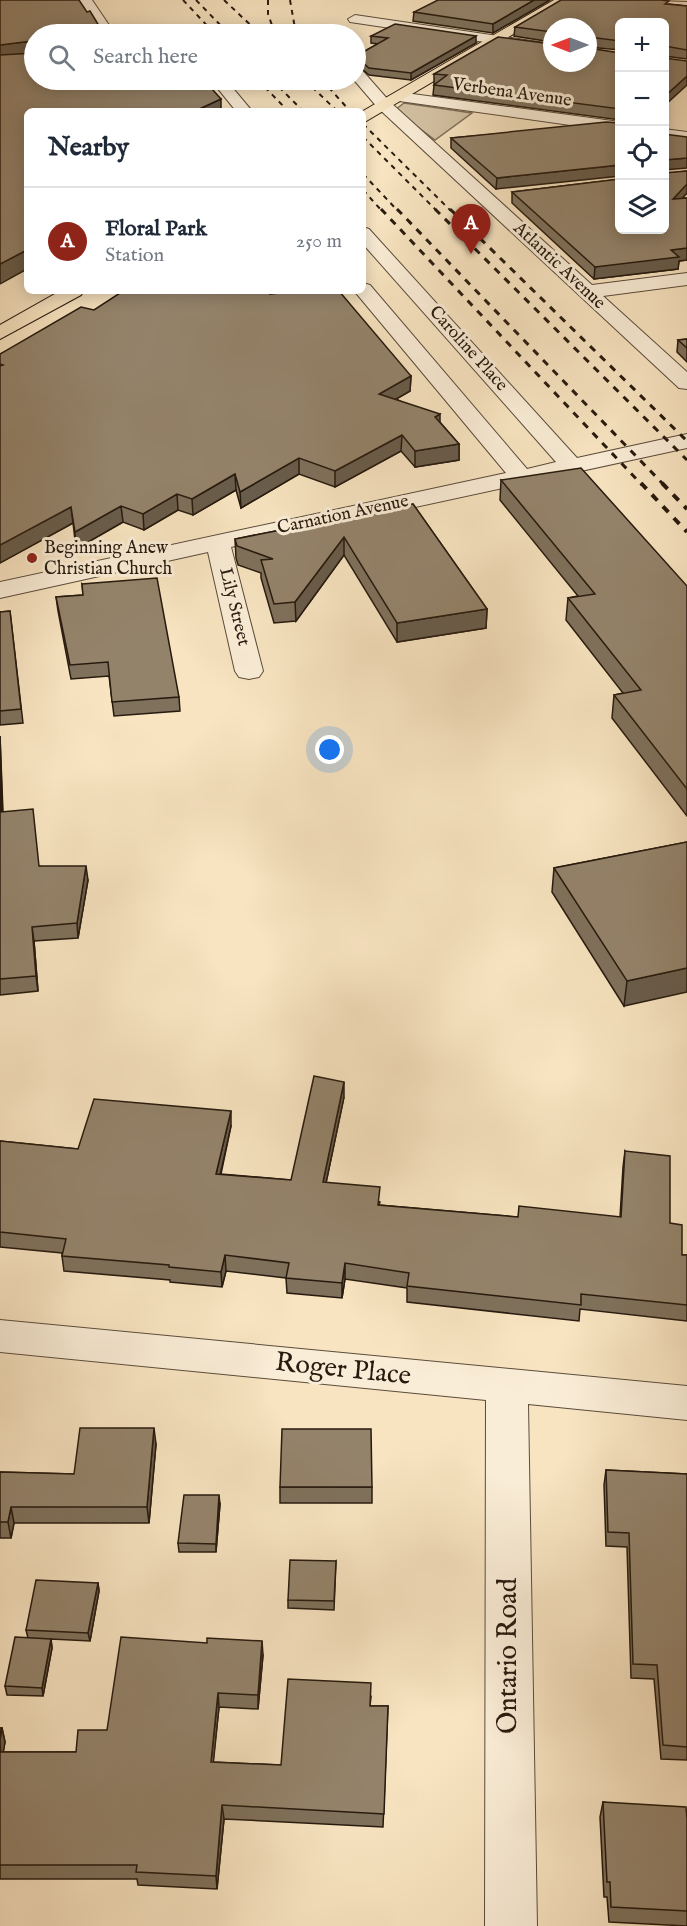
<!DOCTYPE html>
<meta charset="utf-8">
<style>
body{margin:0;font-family:"IM FELL English",serif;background:#f2f2f3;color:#1f2937}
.controls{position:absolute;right:18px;top:18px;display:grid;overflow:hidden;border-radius:9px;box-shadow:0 3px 15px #0003}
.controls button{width:54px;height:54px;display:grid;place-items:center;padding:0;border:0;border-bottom:2px solid #e0e1e3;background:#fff;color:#1f2937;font:30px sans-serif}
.compass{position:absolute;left:543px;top:18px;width:54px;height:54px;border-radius:50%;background:#fff;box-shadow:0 3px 15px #0003;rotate:270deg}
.you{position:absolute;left:330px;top:750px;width:21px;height:21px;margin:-15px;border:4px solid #fff;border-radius:50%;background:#1a73e8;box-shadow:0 0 0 9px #1a73e833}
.badge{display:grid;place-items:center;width:39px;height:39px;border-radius:50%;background:#8f2418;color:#fff;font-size:20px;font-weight:700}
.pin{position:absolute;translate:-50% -50px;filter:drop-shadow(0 2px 3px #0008)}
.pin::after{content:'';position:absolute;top:32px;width:21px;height:18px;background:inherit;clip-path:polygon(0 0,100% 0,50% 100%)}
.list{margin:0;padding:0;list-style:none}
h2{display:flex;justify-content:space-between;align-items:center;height:78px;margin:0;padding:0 24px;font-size:26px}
h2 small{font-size:20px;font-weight:400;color:#747a83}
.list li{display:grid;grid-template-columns:39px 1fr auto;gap:18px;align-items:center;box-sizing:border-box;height:108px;padding:0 24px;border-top:2px solid #e0e1e3}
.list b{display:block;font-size:22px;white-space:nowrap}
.list p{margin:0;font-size:20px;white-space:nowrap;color:#747a83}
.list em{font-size:20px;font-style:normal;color:#747a83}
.icon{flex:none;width:33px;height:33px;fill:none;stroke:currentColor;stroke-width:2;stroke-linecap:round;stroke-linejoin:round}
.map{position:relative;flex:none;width:687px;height:1926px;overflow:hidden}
.search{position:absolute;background:#fff;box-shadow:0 3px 15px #0003;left:24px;top:24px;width:342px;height:66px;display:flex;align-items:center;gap:15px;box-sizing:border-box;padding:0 21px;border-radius:33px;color:#747a83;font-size:22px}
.panel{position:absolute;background:#fff;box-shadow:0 3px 15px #0003;left:24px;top:108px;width:342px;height:186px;border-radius:9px}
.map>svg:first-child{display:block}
.green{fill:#d4c2a3;stroke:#7e6e58;stroke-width:1.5}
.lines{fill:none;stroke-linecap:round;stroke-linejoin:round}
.minor-casing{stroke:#5b4c3b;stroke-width:2}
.major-casing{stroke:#271a0e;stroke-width:2}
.minor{fill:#faedd7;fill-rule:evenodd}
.major{fill:#f8e4c1;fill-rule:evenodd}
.rail-far2{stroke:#271a0e;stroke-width:2;stroke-dasharray:5 5;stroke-linecap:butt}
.rail-far1{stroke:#271a0e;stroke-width:3;stroke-dasharray:7 7;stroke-linecap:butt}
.rail{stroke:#271a0e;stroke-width:4;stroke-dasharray:8 8;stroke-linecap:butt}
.wall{fill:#7f715c;stroke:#271a0e;stroke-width:1.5}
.shaded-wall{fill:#685c4b;stroke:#271a0e;stroke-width:1.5}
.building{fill:#94836b;stroke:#271a0e;stroke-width:1.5}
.poi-dot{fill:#8f2418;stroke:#faedd7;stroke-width:2}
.labels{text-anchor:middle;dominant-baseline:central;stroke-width:6;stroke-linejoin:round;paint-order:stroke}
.far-street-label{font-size:18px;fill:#271a0e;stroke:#faedd7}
.far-poi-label{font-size:18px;fill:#271a0e;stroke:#faedd7;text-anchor:start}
.near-street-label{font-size:27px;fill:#271a0e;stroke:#faedd7}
</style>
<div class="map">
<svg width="687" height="1926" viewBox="0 0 687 1926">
<rect width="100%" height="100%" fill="#f8e4c1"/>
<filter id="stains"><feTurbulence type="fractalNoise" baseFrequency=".00333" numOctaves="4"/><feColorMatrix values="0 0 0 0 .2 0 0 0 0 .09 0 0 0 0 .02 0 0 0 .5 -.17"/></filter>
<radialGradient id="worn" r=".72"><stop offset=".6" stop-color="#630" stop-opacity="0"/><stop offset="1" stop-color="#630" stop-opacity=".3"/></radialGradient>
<path class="green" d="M404,103L472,113L435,140L395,110Z"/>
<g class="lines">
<g class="minor-casing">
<g id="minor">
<path d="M78,0H92L115,34H101Z"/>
<path d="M630,0L687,2V10L637,4Z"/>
<path d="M355,15L552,44V52L350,22L348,19Z"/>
<path d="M356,67L361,69L390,102L592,285L687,273V285L603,296L687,372V389L679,388L378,108L354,80Z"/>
<path d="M211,80H226L252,111H236Z"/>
<path d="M398,92L620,122V132L392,100L390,97Z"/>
<path d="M664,129L687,132V142L664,139Z"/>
<path d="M363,227L369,229L577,458L687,434V448L231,547L263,671L259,677L249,679L239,677L235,671L208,552L0,598V582L506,473L356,293L355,291H363V283L370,285L527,469L556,462L363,244Z"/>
<path d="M0,1320L687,1386V1420L528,1404L537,1926H485L486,1400L0,1352Z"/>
</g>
</g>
<g class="major-casing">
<g id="major">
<path d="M554,0H571L363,123V111Z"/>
<path d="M60,291H84L81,295L0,339V325Z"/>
</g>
</g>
<use href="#minor" class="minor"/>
<use href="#major" class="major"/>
<g class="rail-far2">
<path d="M183,0L215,34"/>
<path d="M196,0L229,34"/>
<path d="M224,0L260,34"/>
<path d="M268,0V14L275,34"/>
<path d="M290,0L296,34"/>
<path d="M258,80L288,111"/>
<path d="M272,80L303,111"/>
<path d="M305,80L337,111"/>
<path d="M322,80L350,111"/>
<path d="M363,124L451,211"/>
<path d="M363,137L437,211"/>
<path d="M363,174L398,211"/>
<path d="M363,190L382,211"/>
</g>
<g class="rail-far1">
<path d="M381,209L642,485"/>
<path d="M397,209L664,485"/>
<path d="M435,209L687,460"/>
<path d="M450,209L687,441"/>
</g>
<g class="rail">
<path d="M641,483L687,532"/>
<path d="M662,483L687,509"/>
</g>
</g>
<g class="wall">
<path d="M550,0L493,33L413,21L414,12Z"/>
<path d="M669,4L687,6V59L664,56V22H620V50L588,47L552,27V42L514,36L515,27Z"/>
<path d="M371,36L476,43L411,80L369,75L357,65L356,67V56L378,44L371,43Z"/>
<path d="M620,53V120L433,95L434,85L435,84H434V74Z"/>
<path d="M620,123L496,189L451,148V138Z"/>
<path d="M687,171V193L682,198H687V260L679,261L678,269L594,279L512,203V192Z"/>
<path d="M180,291H277L276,293L411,376L410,391L396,399L440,422L459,444V460L415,467L401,451L335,487L299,474L241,508L236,490L193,515L178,510L144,530L123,522L76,549L73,523L0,563V354L94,310Z"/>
<path d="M687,339V362L677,352L678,340Z"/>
<path d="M501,480L687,586V816L612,718L614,695L623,693L566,620L568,598L578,596L500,500Z"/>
<path d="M413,504L487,609L486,628L397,642L344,555L296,621L274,623L261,578V573L238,565L236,558L235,539Z"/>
<path d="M82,584L179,697L180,711L114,716L109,676L71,679L58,611L56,597L83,595Z"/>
<path d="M10,611L23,723L0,725V612Z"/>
<path d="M0,736L3,812L39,866L88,880L78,938L34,941L38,991L0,995Z"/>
<path d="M687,842L624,1006L552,892L554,868Z"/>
<path d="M344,1097L326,1183L380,1202L379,1205L518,1217H620L623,1167L625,1151L670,1223L682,1255H687V1321L580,1309L579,1321L407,1302V1288L345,1279L342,1298L287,1293L286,1278L226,1271L222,1287L170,1282V1280L64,1271L62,1256V1253L0,1247V1141L78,1149L231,1126L221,1174L291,1180Z"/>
<path d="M156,1444L149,1523H14L11,1538H0V1472L74,1474Z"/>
<path d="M606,1470L687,1474V1760L661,1759L654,1679L631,1678L627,1547L606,1546L604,1485Z"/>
<rect x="280" y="1487" width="92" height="16"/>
<path d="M220,1504L216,1552H179L178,1543Z"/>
<path d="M336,1561L334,1610L288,1608V1600Z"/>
<path d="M98,1583L99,1591L90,1641L51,1639L52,1648L43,1696L7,1695L5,1686L28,1638L26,1630Z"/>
<path d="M263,1655L258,1709L219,1707L213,1762L281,1765L371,1697L370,1706H388L383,1827L224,1819L217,1889L138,1885L137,1879H0V1728H2L5,1742L3,1752H76L107,1730Z"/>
<path d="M603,1802L687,1819V1926L609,1922L607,1897H604L600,1817Z"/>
</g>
<g class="shaded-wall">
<path d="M534,0H550L493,33V24Z"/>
<path d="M476,36V43L411,80V73Z"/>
<path d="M32,41L34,57L0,61V45Z"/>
<path d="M687,76V85L664,106V97Z"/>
<path d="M221,99V111H195Z"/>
<path d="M687,158V168L664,170V160Z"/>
<path d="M620,165V176L496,189L497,178Z"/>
<path d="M687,184V193L671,210L673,199Z"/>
<path d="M687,248V260L679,261L678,269L594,279L595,267L671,250Z"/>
<path d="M27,250V269L0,284V264Z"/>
<path d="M411,376L410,391L379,409V394Z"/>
<path d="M440,414V430L435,417Z"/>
<path d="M402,435L401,451L335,487V471Z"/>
<path d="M459,444V460L415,467V451Z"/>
<path d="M299,458V474L241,508L240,492Z"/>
<path d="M235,474L236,490L193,515L192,499Z"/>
<path d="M177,494L178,510L144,530L143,514Z"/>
<path d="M121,506L123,522L76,549L75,532Z"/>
<path d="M71,507L73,523L0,563V545Z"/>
<path d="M344,537V555L296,621L295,602Z"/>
<path d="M487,609L486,628L397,642V623Z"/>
<path d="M0,736L3,826L1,812Z"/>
<path d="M86,866L88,880L78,938L77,923Z"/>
<path d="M32,927L34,941L38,991L36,976Z"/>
<path d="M687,968V992L624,1006L627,981Z"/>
<path d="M344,1082V1097L323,1197V1182Z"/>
<path d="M231,1111V1126L217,1189L216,1174Z"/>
<path d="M225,1255L226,1271L222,1287L221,1272Z"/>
<path d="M345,1263V1279L342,1298V1283Z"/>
<path d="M154,1428L156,1444L149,1523L147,1507Z"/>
<path d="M219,1495L220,1504L216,1552V1544Z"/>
<path d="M11,1507L14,1523L11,1538L8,1522Z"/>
<path d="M98,1583L99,1591L90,1641L88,1633Z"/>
<path d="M51,1639L52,1648L43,1696L42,1688Z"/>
<path d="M262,1641L263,1655L258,1709V1695Z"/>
<path d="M218,1693L219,1707L212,1776L211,1762Z"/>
<path d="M2,1728L5,1742L1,1766L0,1739Z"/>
<path d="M222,1805L224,1819L217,1889L216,1876Z"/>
</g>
<g class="building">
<path d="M0,0H79L87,12L90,11L104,34H34V80H204L221,99L195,111H27V250L0,264V55L34,53L32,41L0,45Z"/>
<path d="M438,0H534L493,24L414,12Z"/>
<path d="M561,0H661L669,1L665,4L687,6V50L665,46L664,49V22H620V41L589,37L588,41V27H552V32L515,27Z"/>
<path d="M395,24L476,36L411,73L369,68L357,58L356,60V56L388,38L371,36Z"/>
<path d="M498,37L552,44V63H588V48L620,53V109L434,85L447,75L434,74Z"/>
<path d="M664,58L687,61V76L664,97Z"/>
<path d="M606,122L620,123V165L497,178L451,138Z"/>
<path d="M664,134L687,137V158L664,160Z"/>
<path d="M687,171V184L673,199L687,198V248L671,250L679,257L595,267L512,192L620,179V230H664V173Z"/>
<path d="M123,291H271L270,294L296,291H339L411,376L379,394L440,414L435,417L459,444L415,451L402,435L335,471L299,458L240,492L235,474L192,499L177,494L143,514L121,506L75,532L71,507L0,545V366L3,365L0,364V354L81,307L94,310Z"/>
<path d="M687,339V348L678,340Z"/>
<path d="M581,468L687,586V789L614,695L641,690L568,598L595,594L501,480Z"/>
<path d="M413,504L487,609L397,623L344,537L295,602L274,604L261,560L273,559L237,546L235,539Z"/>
<path d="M157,578L179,697L112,702L108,662L70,665L56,597L83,595L82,584Z"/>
<path d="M10,611L21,709L0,711V612Z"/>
<path d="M0,777L1,812L33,809L39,866H86L77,923L32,927L36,976L0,979Z"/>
<path d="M687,842V968L627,981L554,868Z"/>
<path d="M314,1076L344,1082L323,1182L380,1187L378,1205L518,1217L519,1206L621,1217L625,1151L670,1156V1223L682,1225V1255H687V1305L581,1294V1305L407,1286L409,1273L345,1263L342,1283L286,1278L289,1263L225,1255L221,1272L169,1267V1265L62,1256L66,1239L0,1232V1141L78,1149L94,1099L231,1111L216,1174L291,1180Z"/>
<path d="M80,1428H154L147,1507H11L8,1522H0V1472L74,1474Z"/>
<path d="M282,1429H371L372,1487H280Z"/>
<path d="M606,1470L687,1474V1747L663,1745L657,1665L633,1664L629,1533L608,1532Z"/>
<path d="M184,1495H219L216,1544L178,1543Z"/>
<path d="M290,1560L336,1561L334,1601L288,1600Z"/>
<path d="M36,1580L98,1583L88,1633L26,1630Z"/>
<path d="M15,1637L51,1639L42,1688L5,1686Z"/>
<path d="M121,1637L207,1643V1638L262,1641L258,1695L218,1693L211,1762L281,1765L288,1679L371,1683L370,1706H388L384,1814L222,1805L216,1876L136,1872L137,1865H0V1752H76L78,1730H107Z"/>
<path d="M0,1728H2L0,1739Z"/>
<path d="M603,1802L686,1807L687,1819V1911L611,1907L610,1882H607Z"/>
</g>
<circle class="poi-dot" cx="32" cy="558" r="6"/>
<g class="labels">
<g class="far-street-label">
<text transform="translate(512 93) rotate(8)">Verbena Avenue</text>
<text transform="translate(559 266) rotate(43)">Atlantic Avenue</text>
<text transform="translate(468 349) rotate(48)">Caroline Place</text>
<text transform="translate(343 515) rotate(-12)">Carnation Avenue</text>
<text transform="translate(234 607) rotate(76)">Lily Street</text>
</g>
<g class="far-poi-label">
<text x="44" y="548">Beginning Anew<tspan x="44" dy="21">Christian Church</tspan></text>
</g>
<g class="near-street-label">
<text transform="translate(343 1370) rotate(6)">Roger Place</text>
<text transform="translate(509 1656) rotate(-90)">Ontario Road</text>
</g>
</g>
<rect width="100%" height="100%" filter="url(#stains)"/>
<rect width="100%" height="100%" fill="url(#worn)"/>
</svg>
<div class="controls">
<button>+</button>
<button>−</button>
<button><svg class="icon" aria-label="locate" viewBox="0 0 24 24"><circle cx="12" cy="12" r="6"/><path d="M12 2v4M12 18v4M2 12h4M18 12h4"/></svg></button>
<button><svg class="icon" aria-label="layers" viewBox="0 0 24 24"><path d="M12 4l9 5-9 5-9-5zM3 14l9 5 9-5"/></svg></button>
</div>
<svg class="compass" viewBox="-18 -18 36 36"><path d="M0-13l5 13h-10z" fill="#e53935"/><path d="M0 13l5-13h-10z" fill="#747a83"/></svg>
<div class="you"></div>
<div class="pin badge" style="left:471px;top:254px">A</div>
<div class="search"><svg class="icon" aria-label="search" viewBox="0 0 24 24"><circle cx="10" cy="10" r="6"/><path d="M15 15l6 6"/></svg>Search here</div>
<section class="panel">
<h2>Nearby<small></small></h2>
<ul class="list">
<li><span class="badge">A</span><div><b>Floral Park</b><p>Station</p></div><em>250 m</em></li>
</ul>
</section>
</div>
